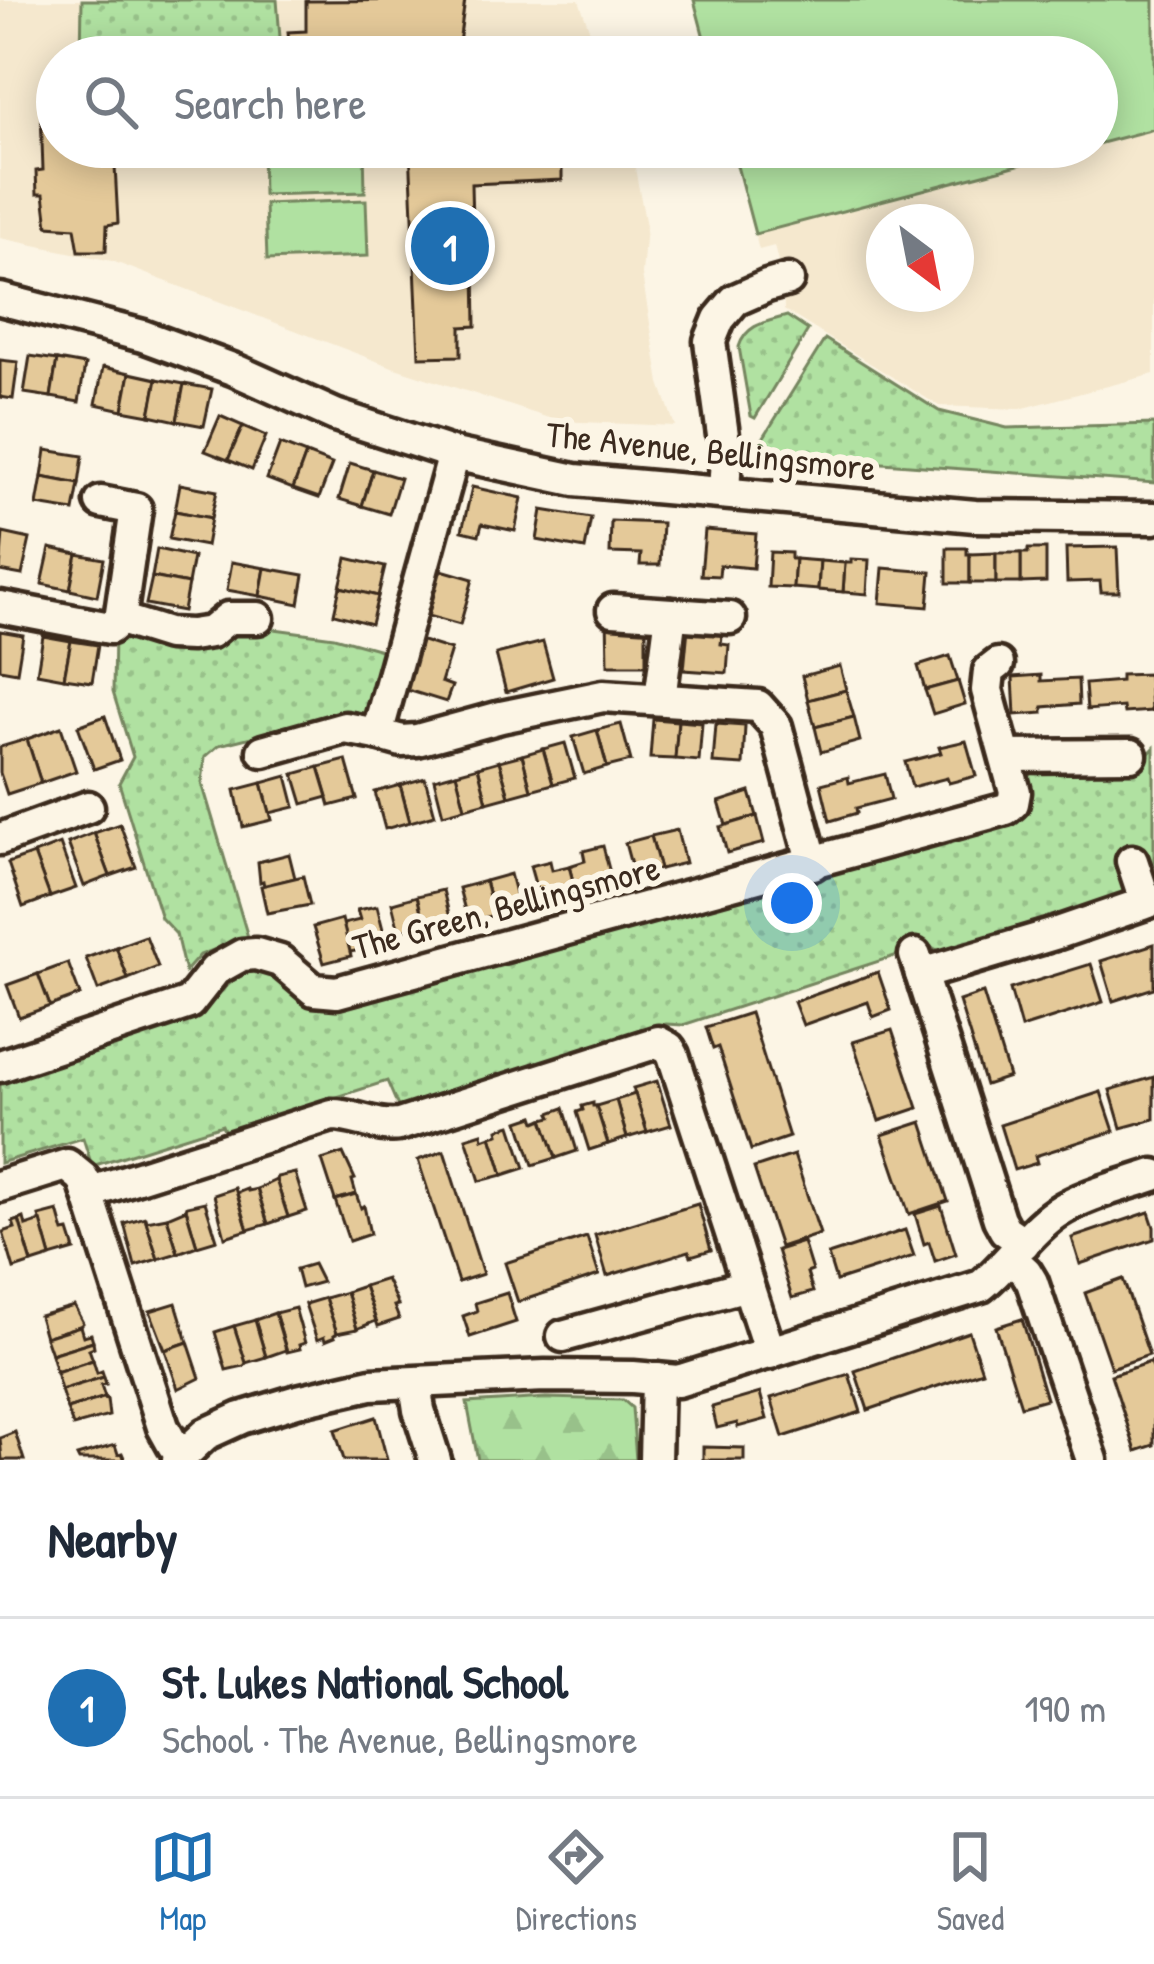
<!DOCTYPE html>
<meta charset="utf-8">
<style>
body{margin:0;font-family:"Patrick Hand",sans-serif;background:#f2f2f3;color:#1f2937}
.compass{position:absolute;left:866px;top:204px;width:108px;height:108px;border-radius:50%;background:#fff;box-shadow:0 6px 30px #0003;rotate:148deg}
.you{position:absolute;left:792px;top:903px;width:42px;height:42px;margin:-30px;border:9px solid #fff;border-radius:50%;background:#1a73e8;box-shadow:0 0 0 18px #1a73e833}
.badge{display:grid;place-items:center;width:78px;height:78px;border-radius:50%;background:#1f6fb2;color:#fff;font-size:39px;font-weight:700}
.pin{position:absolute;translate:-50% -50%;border:6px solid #fff;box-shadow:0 3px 12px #0006}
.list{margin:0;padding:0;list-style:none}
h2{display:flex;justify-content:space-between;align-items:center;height:156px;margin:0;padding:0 48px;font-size:51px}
h2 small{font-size:39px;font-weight:400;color:#747a83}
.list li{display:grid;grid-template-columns:78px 1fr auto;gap:36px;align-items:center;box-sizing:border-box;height:180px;padding:0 48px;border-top:3px solid #e0e1e3}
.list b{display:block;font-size:45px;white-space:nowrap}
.list p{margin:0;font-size:39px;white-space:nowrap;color:#747a83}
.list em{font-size:39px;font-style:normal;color:#747a83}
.icon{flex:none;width:66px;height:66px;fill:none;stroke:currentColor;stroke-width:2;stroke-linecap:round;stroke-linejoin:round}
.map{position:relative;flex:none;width:1154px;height:1460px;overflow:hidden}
.search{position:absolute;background:#fff;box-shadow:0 6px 30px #0003;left:36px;right:36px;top:36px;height:132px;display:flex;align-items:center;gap:30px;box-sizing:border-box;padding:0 42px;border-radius:66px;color:#747a83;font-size:45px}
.sheet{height:336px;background:#fff}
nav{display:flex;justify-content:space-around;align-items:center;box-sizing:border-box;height:168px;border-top:3px solid #e0e1e3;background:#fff;font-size:33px;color:#747a83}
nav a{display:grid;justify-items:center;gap:6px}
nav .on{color:#1f6fb2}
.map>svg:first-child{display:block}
.built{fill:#f5e8ce;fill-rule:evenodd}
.grass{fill:url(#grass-dots);stroke:#768660;stroke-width:3}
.forest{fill:url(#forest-firs);stroke:#768660;stroke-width:3}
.green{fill:#b0e1a1;stroke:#768660;stroke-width:3}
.building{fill:#e4c999;stroke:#3b2a1e;stroke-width:3}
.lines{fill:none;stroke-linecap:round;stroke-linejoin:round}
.minor-casing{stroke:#3b2a1e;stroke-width:39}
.minor{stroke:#fcf5e5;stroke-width:30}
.labels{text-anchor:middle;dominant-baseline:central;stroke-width:12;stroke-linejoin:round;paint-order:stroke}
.street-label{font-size:36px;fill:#3b2a1e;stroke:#fcf5e5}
</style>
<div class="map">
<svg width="1154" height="1460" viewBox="0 0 1154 1460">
<defs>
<pattern id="grass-dots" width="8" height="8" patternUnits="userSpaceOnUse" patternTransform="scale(3)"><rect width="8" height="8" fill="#b0e1a1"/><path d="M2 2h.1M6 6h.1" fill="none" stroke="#98c18a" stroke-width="1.8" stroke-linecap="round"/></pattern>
<pattern id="forest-firs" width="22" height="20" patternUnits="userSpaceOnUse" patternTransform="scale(3)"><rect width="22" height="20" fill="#b0e1a1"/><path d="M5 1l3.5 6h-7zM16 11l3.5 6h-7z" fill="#98c18a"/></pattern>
</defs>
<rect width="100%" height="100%" fill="#fcf5e5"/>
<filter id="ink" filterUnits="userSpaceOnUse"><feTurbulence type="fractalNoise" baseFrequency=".00833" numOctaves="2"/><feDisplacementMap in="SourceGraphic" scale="24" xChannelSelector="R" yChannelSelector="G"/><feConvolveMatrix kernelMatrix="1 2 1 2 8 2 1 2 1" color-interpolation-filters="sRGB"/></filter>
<g filter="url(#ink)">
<g class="built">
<path d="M0,0H579L599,57H57V147H631L646,226L642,275L660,383L675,426L558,421L395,368L112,261L0,238Z"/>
<path d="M694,0H1154V374L1020,409L939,406L784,310L783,282L774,246L759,250L732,147H1097V57H709ZM884,222H956V294H884Z"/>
</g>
<g class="grass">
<path d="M82,0H277L281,50L142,57H81Z"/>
<path d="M787,316L808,330L755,418L751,416L739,347C746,324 766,322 787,316Z"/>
<path d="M825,339L939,411L1007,428L1154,424V483L788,456L762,440Z"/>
<path d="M267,628L334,637L385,651L369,717L316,721L219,745L205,757L202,783L248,937L200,955L185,972L176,934L161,918L119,783L133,757L113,692L114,631Z"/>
<path d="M1154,748V889L947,955L928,945L683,1025L666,1024L400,1111L387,1081L293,1111L227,1137L222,1125L92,1166L83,1138L0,1163V1082L204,1013C252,944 281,973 343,1003L1002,826L1020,806L1026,783L1035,767L1137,766Z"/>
</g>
<path class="forest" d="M546,1398L623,1400L632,1408L636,1460H478L467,1403Z"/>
<g class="green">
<path d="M694,0H1154V129L1097,144V57H709Z"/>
<path d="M262,147H364L365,192L263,195Z"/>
<path d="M732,147H1087L755,234Z"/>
<path d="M366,200L368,256L267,260L265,204Z"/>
</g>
<g class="building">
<path d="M465,0L457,57H290L288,32L306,31V1Z"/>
<path d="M57,95V147H114L118,223L107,225L106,251H79L75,228L48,226L44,194H37L36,171L43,170L41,112Z"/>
<path d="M410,147H599V164L562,166V180L471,184L472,225L485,224L487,267H475L476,326L461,327V356L419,357Z"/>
<path d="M30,356L57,360L51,397L24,393Z"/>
<path d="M0,360L18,362L13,399L0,397Z"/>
<path d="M57,360L85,365L79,402L51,397Z"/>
<path d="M103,367L130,373L123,410L96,404Z"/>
<path d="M130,373L157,379L150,415L123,410Z"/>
<path d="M157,379L184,384L177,421L150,415Z"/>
<path d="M184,384L212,389L204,426L177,421Z"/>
<path d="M220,416L243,426L228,460L205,451Z"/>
<path d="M243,426L266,436L252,470L228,460Z"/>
<path d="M280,444L306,454L293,489L267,479Z"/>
<path d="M46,450L83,456L79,484L42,477Z"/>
<path d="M306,454L332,464L319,498L293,489Z"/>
<path d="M350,463L373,470L362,506L339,499Z"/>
<path d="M373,470L400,478L389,514L362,506Z"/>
<path d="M42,477L79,484L74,511L37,505Z"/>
<path d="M180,484L217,491L211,518L175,511Z"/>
<path d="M472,487L522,498L515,531L482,524L479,535L462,531Z"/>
<path d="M542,510L591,518L585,549L537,540Z"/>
<path d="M175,511L211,518L206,546L169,539Z"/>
<path d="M611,521L662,523L660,565H640L641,554L610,553Z"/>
<path d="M705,530L756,534L753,568L720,565L719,576L701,575Z"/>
<path d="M3,533L30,539L22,575L0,571Z"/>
<path d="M1117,547L1119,592H1101L1100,581L1067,582L1066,548Z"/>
<path d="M50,548L77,554L70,590L42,584Z"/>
<path d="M947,548H967V554H970V583H947Z"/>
<path d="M157,549L193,557L188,584L152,577Z"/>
<path d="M1028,549H1046V582L1021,583V553H1028Z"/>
<path d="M770,552L791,553V559H795L793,588L768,587Z"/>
<path d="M996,553V583H970V554Z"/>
<rect x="996" y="553" width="25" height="30"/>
<path d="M77,554L104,559L97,596L70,590Z"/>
<path d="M347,558L385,567L378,596L340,587Z"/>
<path d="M795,559L820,561L818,590L793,588Z"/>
<path d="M851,559L869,560L867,594L843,592L845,563H851Z"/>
<path d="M820,561L845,563L843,592L818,590Z"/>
<path d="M232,562L265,568L260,596L227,590Z"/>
<path d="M265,568L304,575L299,604L260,596Z"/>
<path d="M883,568L931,572L928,607L880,603Z"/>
<path d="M438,569L473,579L460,625L424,615Z"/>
<path d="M152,577L188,584L183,611L146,604Z"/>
<path d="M340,587L378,596L371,624L334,614Z"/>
<path d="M607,616H646V665H608Z"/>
<path d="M689,617L724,620L721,644L729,645L727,673L684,670Z"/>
<path d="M0,631L23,635L17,672L0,669Z"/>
<path d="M43,636L71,641L64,678L37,673Z"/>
<path d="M419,640L451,650L441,682L452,686L446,702L404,689Z"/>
<path d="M71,641L98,645L92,682L64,678Z"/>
<path d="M543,642L553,678L506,692L496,654Z"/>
<path d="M950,656L958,681L925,690L918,666Z"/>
<path d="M840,666L846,690L808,700L802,676Z"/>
<path d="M1149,674L1151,711L1124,713L1123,707L1087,710L1085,684L1121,681V675Z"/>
<path d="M1041,675V681L1078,679L1079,704L1043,707V713L1015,715L1013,677Z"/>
<path d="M958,681L965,704L933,714L925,690Z"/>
<path d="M846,690L854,717L815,727L808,700Z"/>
<path d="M105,716L120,760L94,769L78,726Z"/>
<path d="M854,717L860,741L821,752L815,727Z"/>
<path d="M653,719L678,721L675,759L650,758Z"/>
<path d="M678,721L702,723L699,761L675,759Z"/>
<path d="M621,724L631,761L607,767L597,730Z"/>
<path d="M716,724L745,726L743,765L713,763Z"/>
<path d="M61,727L76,771L41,783L27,739Z"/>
<path d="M597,730L607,767L584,774L573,737Z"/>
<path d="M27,739L41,783L7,794L0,773V747Z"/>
<path d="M966,741L976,776L949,783L947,778L912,787L905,762L941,753L939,747Z"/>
<path d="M565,743L575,778L553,784L543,749Z"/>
<path d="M543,749L553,784L531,790L522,755Z"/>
<path d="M522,755L531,790L509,796L499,761Z"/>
<path d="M346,760L357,799L330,806L319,767Z"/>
<path d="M499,761L509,796L487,802L478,767Z"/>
<path d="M319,767L328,797L303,804L294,774Z"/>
<path d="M478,767L487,802L465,808L456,773Z"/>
<path d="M456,773L465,808L443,814L434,779Z"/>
<path d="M885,774L891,799L856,808L857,813L830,821L821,784L848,777L849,783Z"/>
<path d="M287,776L295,807L270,813L262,783Z"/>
<path d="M425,778L435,815L410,822L400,785Z"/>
<path d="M262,783L272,820L243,827L235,790Z"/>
<path d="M400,785L410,822L385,829L375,792Z"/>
<path d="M750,792L757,816L726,825L719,802Z"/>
<path d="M757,816L764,843L727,853L720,827Z"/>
<path d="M120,824L136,867L110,876L94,833Z"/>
<path d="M677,830L685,863L660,869L651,836Z"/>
<path d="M94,833L110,876L84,886L68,843Z"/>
<path d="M651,836L660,869L634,876L625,843Z"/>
<path d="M60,844L76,888L50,897L34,854Z"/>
<path d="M603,846L613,885L576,893L569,866L585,861L583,851Z"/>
<path d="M34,854L50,897L23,907L8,863Z"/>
<path d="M289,854L295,878L264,886L263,881L260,882L258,862Z"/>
<path d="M550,861L552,870L569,866L576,893L541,905L530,866Z"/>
<path d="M510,874L519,908L494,915L485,881Z"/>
<path d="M303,876L310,905L267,913L261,886Z"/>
<path d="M485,881L494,915L468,922L459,888Z"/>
<path d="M443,890L450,918L424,924L417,896Z"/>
<path d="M417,896L424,924L399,931L392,903Z"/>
<path d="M377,906L387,945L350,952L343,924L360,920L357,910Z"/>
<path d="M342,919L351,956L324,963L313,927Z"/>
<path d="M146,936L158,967L128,979L116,947Z"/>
<path d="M1154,944V988L1113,1001L1101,961Z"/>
<path d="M116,947L128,979L98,990L86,958Z"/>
<path d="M68,963L80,995L50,1006L38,974Z"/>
<path d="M1091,964L1103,1002L1021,1028L1010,989Z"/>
<path d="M878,972L891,1010L873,1017L868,1002L803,1025L794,1002Z"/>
<path d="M38,974L50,1006L19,1017L7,985Z"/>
<path d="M983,993L1009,1077L985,1085L959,1001Z"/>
<path d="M750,1013L789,1137L751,1150L718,1047L713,1049L706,1027Z"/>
<path d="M892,1030L918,1108L879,1121L853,1042Z"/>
<path d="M1154,1077V1119L1121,1128L1110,1090Z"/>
<path d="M657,1081L671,1125L647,1132L633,1088Z"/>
<path d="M1101,1092L1114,1131L1035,1156L1037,1163L1014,1170L1000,1125Z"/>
<path d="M635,1094L647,1132L627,1138L616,1100Z"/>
<path d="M616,1100L627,1138L608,1144L596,1106Z"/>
<path d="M593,1103V1106H596L608,1144L589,1150L577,1112L583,1110L582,1106Z"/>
<path d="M564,1108L577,1151L556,1158L543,1119L552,1117L550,1113Z"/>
<path d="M534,1116L536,1122L543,1119L556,1158L533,1165L519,1121Z"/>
<path d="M922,1122L948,1201L909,1214L882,1135Z"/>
<path d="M511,1125L525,1168L503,1175L491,1136L499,1134L498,1129Z"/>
<path d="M482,1133L483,1139L491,1136L503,1175L480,1181L466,1138Z"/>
<path d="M444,1151L483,1274L458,1282L418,1160Z"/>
<path d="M343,1153L355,1179L352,1180L356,1194L335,1200L322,1160Z"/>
<path d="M794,1155L820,1234L780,1247L754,1168Z"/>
<path d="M295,1173L307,1211L288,1217L276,1180L277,1177Z"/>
<path d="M276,1180L288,1217L268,1224L257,1189Z"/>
<path d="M235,1188L248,1230L225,1237L214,1195Z"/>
<path d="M247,1189L248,1191L257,1189L268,1224L248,1230L237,1193Z"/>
<path d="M356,1194L361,1208L364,1206L370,1234L349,1241L335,1200Z"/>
<path d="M205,1202L217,1240L197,1246L186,1209L187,1206Z"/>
<path d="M698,1204L711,1250L691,1256L689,1251L607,1276L595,1235Z"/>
<path d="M941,1206L956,1254L935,1261L929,1242L924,1244L915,1214Z"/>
<path d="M186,1209L197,1246L178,1253L167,1217Z"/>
<path d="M58,1211L64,1232L69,1231L75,1250L51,1257L39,1216Z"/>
<path d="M1149,1212L1154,1227V1239L1080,1264L1072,1238Z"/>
<path d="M145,1217L158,1259L135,1266L124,1223Z"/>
<path d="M167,1217L178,1253L158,1259L146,1221Z"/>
<path d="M24,1218L26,1226L41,1221L51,1257L32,1263L19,1220Z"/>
<path d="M19,1220L32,1263L14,1269L3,1232L15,1228L13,1222Z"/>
<path d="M905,1230L914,1256L836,1281L828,1255Z"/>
<path d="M587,1237L599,1275L518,1302L505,1263Z"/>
<path d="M803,1242L812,1271L807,1273L813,1292L792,1298L777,1250Z"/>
<path d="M313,1264L322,1282L301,1288L296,1269Z"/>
<path d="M386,1279L398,1305L394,1306L399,1319L378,1326L364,1286Z"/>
<path d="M1123,1279L1149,1355L1111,1368L1085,1293Z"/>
<path d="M364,1286L376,1321L357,1329L346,1292Z"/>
<path d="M346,1292L357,1329L337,1333L325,1298Z"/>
<path d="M507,1293L516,1322L470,1337L463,1316L477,1311L475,1303Z"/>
<path d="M325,1298L337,1333L334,1335L335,1337L325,1341L324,1337L317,1340L305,1304Z"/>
<path d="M176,1303L188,1342L165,1350L150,1311Z"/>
<path d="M74,1306L83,1323L80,1326L45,1337L39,1316Z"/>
<path d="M295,1308L305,1343L299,1345L300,1349L287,1352L275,1313Z"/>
<path d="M275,1313L286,1350L266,1357L255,1320Z"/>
<path d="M1022,1319L1046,1399L1021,1406L996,1327Z"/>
<path d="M255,1320L266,1357L246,1363L234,1326Z"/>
<path d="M80,1326L83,1336L91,1334L93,1341L51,1354L45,1337Z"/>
<path d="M234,1326L246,1363L244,1366L226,1370L215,1332Z"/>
<path d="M969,1332L982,1371L868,1410L855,1371Z"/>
<path d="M93,1341L94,1347L89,1349L93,1360L56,1372L51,1354Z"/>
<path d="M188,1342L200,1378L178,1389L165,1350Z"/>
<path d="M93,1360L97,1373L102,1371L104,1377L61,1390L56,1372Z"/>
<path d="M1150,1362L1154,1374V1445L1136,1451L1111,1375Z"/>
<path d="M849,1374L861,1412L783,1437L771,1398Z"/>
<path d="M104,1377L106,1384L101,1385L105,1397L67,1409L61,1390Z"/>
<path d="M760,1393L767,1419L738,1427L737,1423L717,1428L712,1407Z"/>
<path d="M103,1398L107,1399L109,1416L73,1426L67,1409Z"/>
<path d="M376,1417L387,1460H344L335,1430Z"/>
<path d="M15,1432L24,1460H2L0,1438Z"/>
<path d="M115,1445L118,1454L122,1453L125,1460H79L77,1456Z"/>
<path d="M703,1447L744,1448V1460H703Z"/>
</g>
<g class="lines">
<g class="minor-casing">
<g id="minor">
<path d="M0,299L143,336L235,370L335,415L454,454L575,480L975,516L1154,518"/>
<path d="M454,454L377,734L402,741L417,740L501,717L603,696L758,706L776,726L813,864"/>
<path d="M724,493L726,457L710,341L719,319L735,300L767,286L788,280"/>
<path d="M101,502L136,509L120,619L168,634L191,635L211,632L228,618H258"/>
<path d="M0,607L110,628L120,619"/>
<path d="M613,610L730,618"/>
<path d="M660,699L671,614"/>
<path d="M263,751L345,728L377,734"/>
<path d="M1006,756L1131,755"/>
<path d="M0,839L88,807"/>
<path d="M1132,861L1146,903"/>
<path d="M915,955L999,1219L1005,1230L1024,1243"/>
<path d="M921,974L1058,933L1154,900"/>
<path d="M0,1066L189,1003L215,970L242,955L256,954L280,961L314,990L337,992L1006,809L1013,803L1015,792L987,690L989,671L998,664"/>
<path d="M0,1186L67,1165L83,1178L88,1193L332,1115C356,1115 375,1128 399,1125L658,1042L669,1048L673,1055L770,1353"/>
<path d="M88,1193L163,1427L173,1445L182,1454"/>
<path d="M1011,1258L1026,1272L1032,1282L1092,1460"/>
<path d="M563,1336L747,1285"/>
<path d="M415,1383L419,1410L435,1460"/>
<path d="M178,1460L206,1434L241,1418L297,1401L371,1384L545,1376L633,1377L678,1381L981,1286C1008,1265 1027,1233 1056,1213C1085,1194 1122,1186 1154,1175"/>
<path d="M655,1460L657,1379"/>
</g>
</g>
<use href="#minor" class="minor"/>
</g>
</g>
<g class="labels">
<g class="street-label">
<text transform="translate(711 450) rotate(6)">The Avenue, Bellingsmore</text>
<text transform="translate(506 906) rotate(-15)">The Green, Bellingsmore</text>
</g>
</g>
</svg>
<svg class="compass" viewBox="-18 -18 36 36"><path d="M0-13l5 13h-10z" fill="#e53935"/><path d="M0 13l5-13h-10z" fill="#747a83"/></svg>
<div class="you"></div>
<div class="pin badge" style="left:450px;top:246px">1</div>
<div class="search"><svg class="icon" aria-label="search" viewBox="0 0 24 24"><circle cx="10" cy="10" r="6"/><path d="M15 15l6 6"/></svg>Search here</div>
</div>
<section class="sheet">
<h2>Nearby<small></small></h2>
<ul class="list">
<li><span class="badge">1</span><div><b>St. Lukes National School</b><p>School · The Avenue, Bellingsmore</p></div><em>190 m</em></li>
</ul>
</section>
<nav>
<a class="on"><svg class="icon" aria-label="map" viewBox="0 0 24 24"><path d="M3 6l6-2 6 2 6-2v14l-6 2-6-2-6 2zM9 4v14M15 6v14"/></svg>Map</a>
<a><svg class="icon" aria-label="directions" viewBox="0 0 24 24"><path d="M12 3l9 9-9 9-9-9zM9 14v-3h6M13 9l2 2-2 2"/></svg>Directions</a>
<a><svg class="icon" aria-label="saved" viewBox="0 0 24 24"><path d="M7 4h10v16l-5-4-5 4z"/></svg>Saved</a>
</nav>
